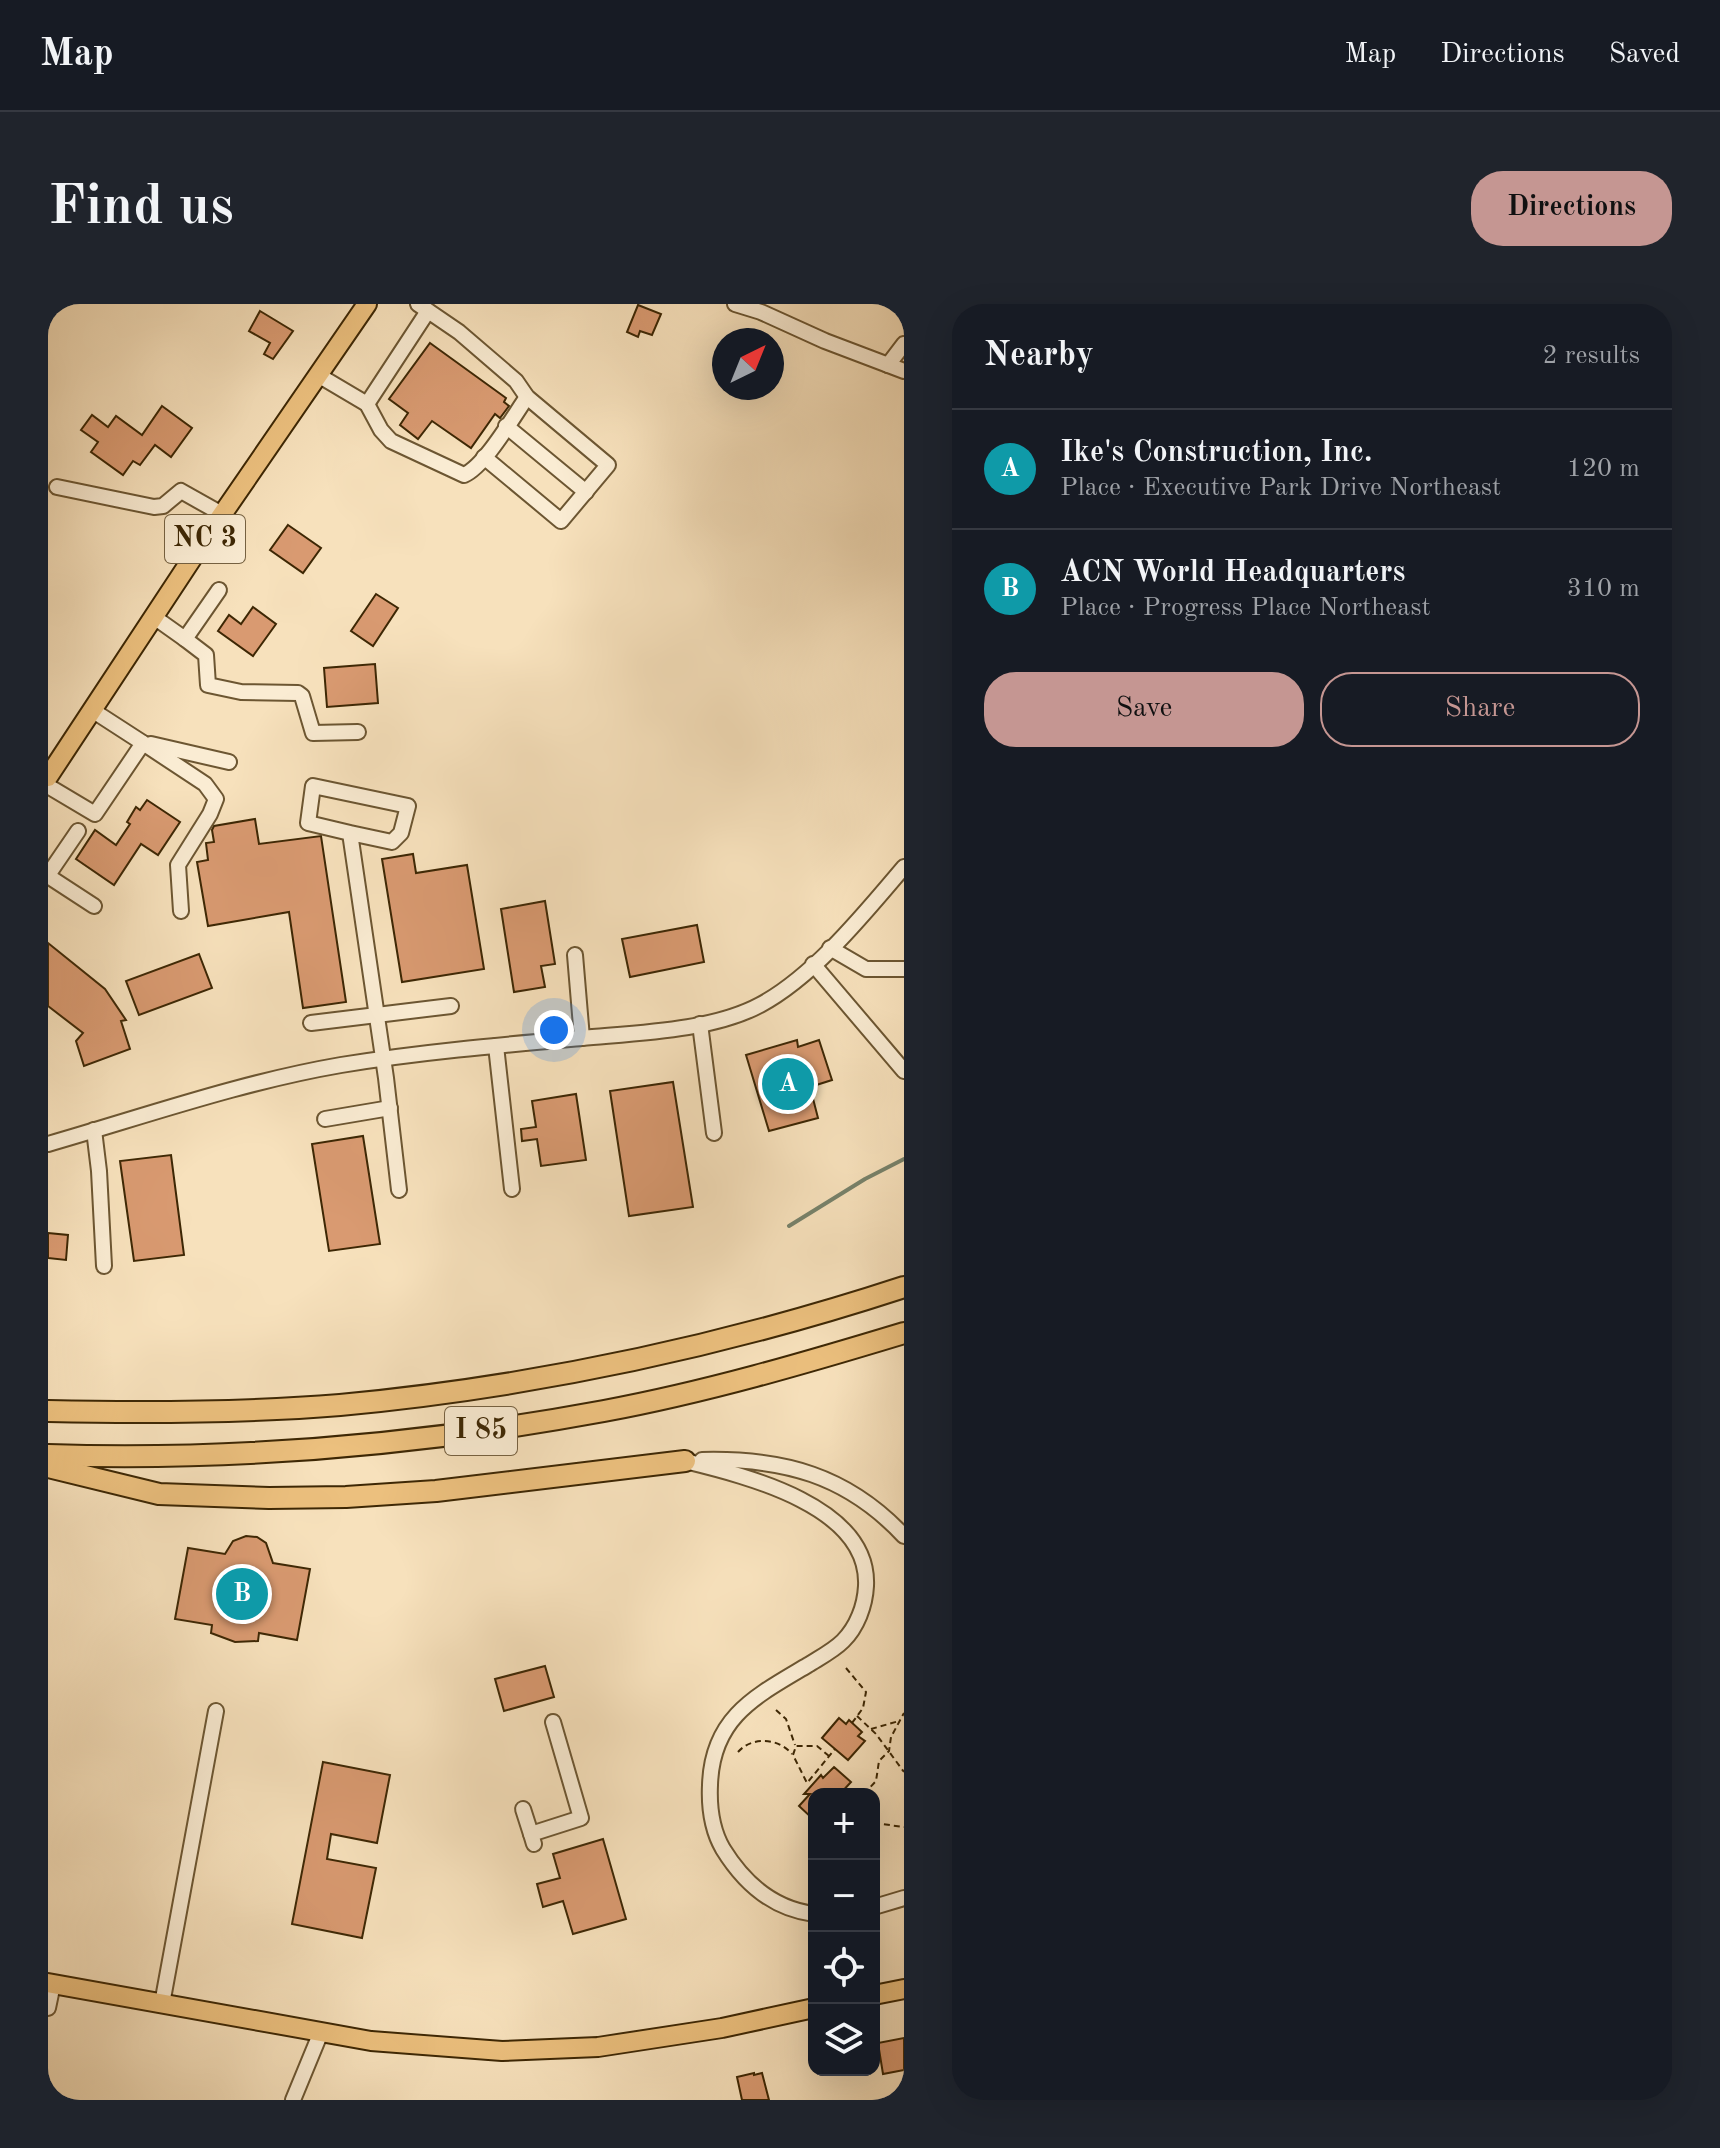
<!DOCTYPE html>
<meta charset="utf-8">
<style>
body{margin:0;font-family:"Old Standard TT",serif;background:#20242c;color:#f1f3f6}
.controls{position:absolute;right:24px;bottom:24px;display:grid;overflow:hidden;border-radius:16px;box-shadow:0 8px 32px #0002}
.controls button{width:72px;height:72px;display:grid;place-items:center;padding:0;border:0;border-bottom:2px solid #363941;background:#171b24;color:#f1f3f6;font:40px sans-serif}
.compass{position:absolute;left:664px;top:24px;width:72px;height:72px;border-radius:50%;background:#171b24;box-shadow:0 8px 32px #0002;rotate:43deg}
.you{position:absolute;left:506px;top:726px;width:28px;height:28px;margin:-20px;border:6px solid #fff;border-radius:50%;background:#1a73e8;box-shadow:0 0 0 12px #1a73e833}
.badge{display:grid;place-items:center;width:52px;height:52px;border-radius:50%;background:#c59692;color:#fff;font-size:26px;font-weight:700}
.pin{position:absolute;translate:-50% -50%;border:4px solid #fff;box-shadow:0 2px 8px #0006}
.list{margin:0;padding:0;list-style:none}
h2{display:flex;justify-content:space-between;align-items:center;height:104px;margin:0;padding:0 32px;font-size:34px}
h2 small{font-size:26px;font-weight:400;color:#9ea1a6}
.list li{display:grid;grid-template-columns:52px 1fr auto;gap:24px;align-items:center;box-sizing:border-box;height:120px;padding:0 32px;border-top:2px solid #363941}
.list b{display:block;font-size:30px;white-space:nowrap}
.list p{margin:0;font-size:26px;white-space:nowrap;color:#9ea1a6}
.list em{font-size:26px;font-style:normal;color:#9ea1a6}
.actions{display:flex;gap:16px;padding:24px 32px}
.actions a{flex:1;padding:18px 0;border:2px solid #c59692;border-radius:32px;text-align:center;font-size:28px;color:#c59692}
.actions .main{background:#c59692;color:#111}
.icon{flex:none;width:44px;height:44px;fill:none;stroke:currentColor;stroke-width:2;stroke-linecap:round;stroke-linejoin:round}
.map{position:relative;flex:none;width:856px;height:1796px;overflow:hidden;border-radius:32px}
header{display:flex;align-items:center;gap:48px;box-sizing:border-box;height:112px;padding:0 40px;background:#171b24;border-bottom:2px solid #363941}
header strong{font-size:38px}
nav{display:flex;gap:44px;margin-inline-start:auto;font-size:28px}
.intro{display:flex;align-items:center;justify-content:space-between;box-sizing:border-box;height:192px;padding:0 48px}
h1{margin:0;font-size:56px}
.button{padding:20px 36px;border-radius:32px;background:#c59692;color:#111;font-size:28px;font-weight:700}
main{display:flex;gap:48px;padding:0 48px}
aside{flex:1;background:#171b24;border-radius:32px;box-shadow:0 8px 32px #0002}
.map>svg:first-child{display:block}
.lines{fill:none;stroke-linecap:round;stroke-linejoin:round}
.stream{stroke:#77826b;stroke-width:4}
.building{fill:#d99a71;stroke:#3d2704;stroke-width:2}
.minor-casing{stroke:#6c5632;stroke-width:18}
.major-casing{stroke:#3d2704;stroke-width:22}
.highway-casing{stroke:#3d2704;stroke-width:24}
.path{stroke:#3d2704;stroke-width:2;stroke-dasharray:6 4;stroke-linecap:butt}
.minor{stroke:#faecd3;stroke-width:14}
.major{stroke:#ecc07e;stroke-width:18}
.highway{stroke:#ecc07e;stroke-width:20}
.labels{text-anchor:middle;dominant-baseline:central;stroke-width:6;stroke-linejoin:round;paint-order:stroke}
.shield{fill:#faecd3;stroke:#766242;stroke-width:2}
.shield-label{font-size:28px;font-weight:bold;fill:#3d2704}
</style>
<header>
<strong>Map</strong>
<nav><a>Map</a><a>Directions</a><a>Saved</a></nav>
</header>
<div class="intro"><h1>Find us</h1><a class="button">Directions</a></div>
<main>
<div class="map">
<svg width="856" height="1796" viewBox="0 0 856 1796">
<rect width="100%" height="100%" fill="#f7e1bc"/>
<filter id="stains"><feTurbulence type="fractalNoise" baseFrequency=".0025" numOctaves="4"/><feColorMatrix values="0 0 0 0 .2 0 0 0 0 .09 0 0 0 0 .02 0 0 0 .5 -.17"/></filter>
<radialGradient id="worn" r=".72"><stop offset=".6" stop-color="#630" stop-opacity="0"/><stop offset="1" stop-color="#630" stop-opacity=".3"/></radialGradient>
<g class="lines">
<path class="stream" d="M741,922L817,875L856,855"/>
</g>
<g class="building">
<path d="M590,1L613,10L604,31L592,27L590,33L579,28Z"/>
<path d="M212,7L245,27L225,55L216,50L222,39L201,27Z"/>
<path d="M382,39L458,94L456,98L461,102L452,114L447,110L423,144L384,117L370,135L352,121L360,109L341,95Z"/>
<path d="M114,102L144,124L123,153L107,141L92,161L85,157L75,171L43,148L50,138L33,126L44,111L60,123L68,112L94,131Z"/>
<path d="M240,221L273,244L255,269L222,246Z"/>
<path d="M328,290L350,304L325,342L303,327Z"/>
<path d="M205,303L228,320L205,352L170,327L181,311L193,320Z"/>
<path d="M327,360L330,399L279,403L276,364Z"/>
<path d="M99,496L132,518L110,551L93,540L66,581L28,555L47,526L68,541L82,520L79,518L88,503L92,506Z"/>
<path d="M207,515L211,540L273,532L298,698L255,704L241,608L160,622L149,558L160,556L158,539L166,538L164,526L166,522Z"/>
<path d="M365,550L368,569L419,561L436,665L354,678L334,555Z"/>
<path d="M497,597L507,660L493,662L497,683L466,688L453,605Z"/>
<path d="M649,621L656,658L582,673L574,635Z"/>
<path d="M0,639L57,685L78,716L73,717L82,745L36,762L28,737L35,729L0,702Z"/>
<path d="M151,650L164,684L91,711L78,677Z"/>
<path d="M749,736L750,743L771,736L784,776L762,783L770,814L721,827L698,751Z"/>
<path d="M625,778L645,903L581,912L562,787Z"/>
<path d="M528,790L538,856L493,862L489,835L474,837L473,825L488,823L484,797Z"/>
<path d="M315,832L332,940L281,947L264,840Z"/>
<path d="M123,851L136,951L86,957L72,857Z"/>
<path d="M0,929L20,931L18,956L0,954Z"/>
<path d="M198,1232L209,1233L218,1239L225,1259L262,1265L249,1336L211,1329L210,1337L187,1338L163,1329L164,1321L127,1315L140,1244L177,1250L185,1237Z"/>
<path d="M497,1362L506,1393L456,1407L447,1375Z"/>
<path d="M791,1414L798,1420L801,1416L814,1428L810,1432L817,1437L800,1456L774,1434Z"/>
<path d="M275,1458L342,1471L329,1539L283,1530L279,1555L328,1564L314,1634L244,1620Z"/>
<path d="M786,1463L803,1478L792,1490H766V1516L751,1502L762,1490H756L773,1471L775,1474Z"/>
<path d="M555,1535L578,1615L525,1630L515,1597L495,1603L489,1580L512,1574L505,1550Z"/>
<path d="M856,1734V1766L835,1770L830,1739Z"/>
<path d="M706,1769V1771L714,1769L721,1796H694L689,1773Z"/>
</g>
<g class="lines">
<g class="minor-casing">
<g id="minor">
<path d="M370,0L411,28L468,77L479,93L560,161L513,217L436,153"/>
<path d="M687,0L713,8L777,37L856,67"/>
<path d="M840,61L856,40"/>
<path d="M270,71L319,100L333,126L343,137L416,171C437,162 465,113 479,93"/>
<path d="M319,100L380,7"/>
<path d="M458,122L538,188"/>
<path d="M9,183L106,203L115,202L133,187L174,210"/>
<path d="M106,313L137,335L171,286"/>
<path d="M137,335L158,351L160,381L193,388L250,389L254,392L265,429L310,428"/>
<path d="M95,439L157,480L168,495L162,510L130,561L133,607"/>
<path d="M103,440L181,458"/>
<path d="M0,482L47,510L95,439L44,406"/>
<path d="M302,529L344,538L353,529L360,502L265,482L260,519L302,529L338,774L351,886"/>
<path d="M0,571L30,527"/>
<path d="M0,572L46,602"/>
<path d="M782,644L818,665H856"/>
<path d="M527,651L534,734"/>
<path d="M765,660L856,767"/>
<path d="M263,719L403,702"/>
<path d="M652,720L666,829"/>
<path d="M448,742L464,885"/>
<path d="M277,815L342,804"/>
<path d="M46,826L51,867L56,962"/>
<path d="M0,840C97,812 194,778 293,761C372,748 454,741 534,734C588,729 664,727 712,701C766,672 816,610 856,563"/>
<path d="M654,1156C735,1154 799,1171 856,1232"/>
<path d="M637,1157C698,1172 822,1202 818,1282C817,1302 809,1323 795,1337C785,1347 771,1354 760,1361C708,1392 664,1413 662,1481C661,1502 664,1526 675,1545C696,1579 726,1605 766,1610"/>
<path d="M475,1505L483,1530"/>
<path d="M486,1540L483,1530L533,1514L505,1418"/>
<path d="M826,1603L856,1594"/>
<path d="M114,1700L168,1407"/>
<path d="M0,1704L5,1680"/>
<path d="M245,1796L273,1728"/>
</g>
</g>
<g class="major-casing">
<g id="major">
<path d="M0,473L149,247L319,0"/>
<path d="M0,1679L323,1737L454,1747L550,1743L674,1724L766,1704"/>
<path d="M826,1691L856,1685"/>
</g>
</g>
<g class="highway-casing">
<g id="highway">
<path d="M0,1107C97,1109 195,1109 292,1101C484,1083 673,1043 856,983"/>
<path d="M0,1151C187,1157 372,1141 556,1107C658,1088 757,1059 856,1029"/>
<path d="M0,1163L111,1190L221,1194L298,1193L388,1187L637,1157"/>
</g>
</g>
<g class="path">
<path d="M798,1364L818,1388L815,1404L804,1419"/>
<path d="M728,1406L738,1415L747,1441"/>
<path d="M809,1412L828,1430L856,1468"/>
<path d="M823,1425L851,1417"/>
<path d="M690,1448C704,1432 731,1434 744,1450"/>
<path d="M781,1452L769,1442H748L745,1451L759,1479L787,1445"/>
<path d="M816,1490L828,1477L831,1457L841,1447L843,1433L856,1409"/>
<path d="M826,1519L856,1523"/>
</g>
<use href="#minor" class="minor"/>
<use href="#major" class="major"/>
<use href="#highway" class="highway"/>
</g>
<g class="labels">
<g class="shield">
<rect x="117" y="211" width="80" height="48" rx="6"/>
<rect x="397" y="1103" width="72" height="48" rx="6"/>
</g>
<g class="shield-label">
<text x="157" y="235">NC 3</text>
<text x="433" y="1127">I 85</text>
</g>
</g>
<rect width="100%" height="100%" filter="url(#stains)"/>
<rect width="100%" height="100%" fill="url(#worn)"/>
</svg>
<div class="controls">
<button>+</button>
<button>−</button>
<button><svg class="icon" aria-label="locate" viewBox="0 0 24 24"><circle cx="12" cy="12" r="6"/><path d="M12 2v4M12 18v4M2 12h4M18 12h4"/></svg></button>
<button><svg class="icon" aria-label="layers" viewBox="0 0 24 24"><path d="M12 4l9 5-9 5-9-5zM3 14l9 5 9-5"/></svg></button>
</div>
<svg class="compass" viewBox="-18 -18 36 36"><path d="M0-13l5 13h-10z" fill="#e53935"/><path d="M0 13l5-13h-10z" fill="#9ea1a6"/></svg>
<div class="you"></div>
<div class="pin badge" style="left:740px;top:780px;background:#0f9aa8">A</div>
<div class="pin badge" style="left:194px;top:1290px;background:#0f9aa8">B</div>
</div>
<aside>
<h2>Nearby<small>2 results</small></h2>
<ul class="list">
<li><span class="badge" style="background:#0f9aa8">A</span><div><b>Ike's Construction, Inc.</b><p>Place · Executive Park Drive Northeast</p></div><em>120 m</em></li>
<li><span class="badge" style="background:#0f9aa8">B</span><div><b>ACN World Headquarters</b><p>Place · Progress Place Northeast</p></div><em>310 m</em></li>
</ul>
<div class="actions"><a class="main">Save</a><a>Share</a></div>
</aside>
</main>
